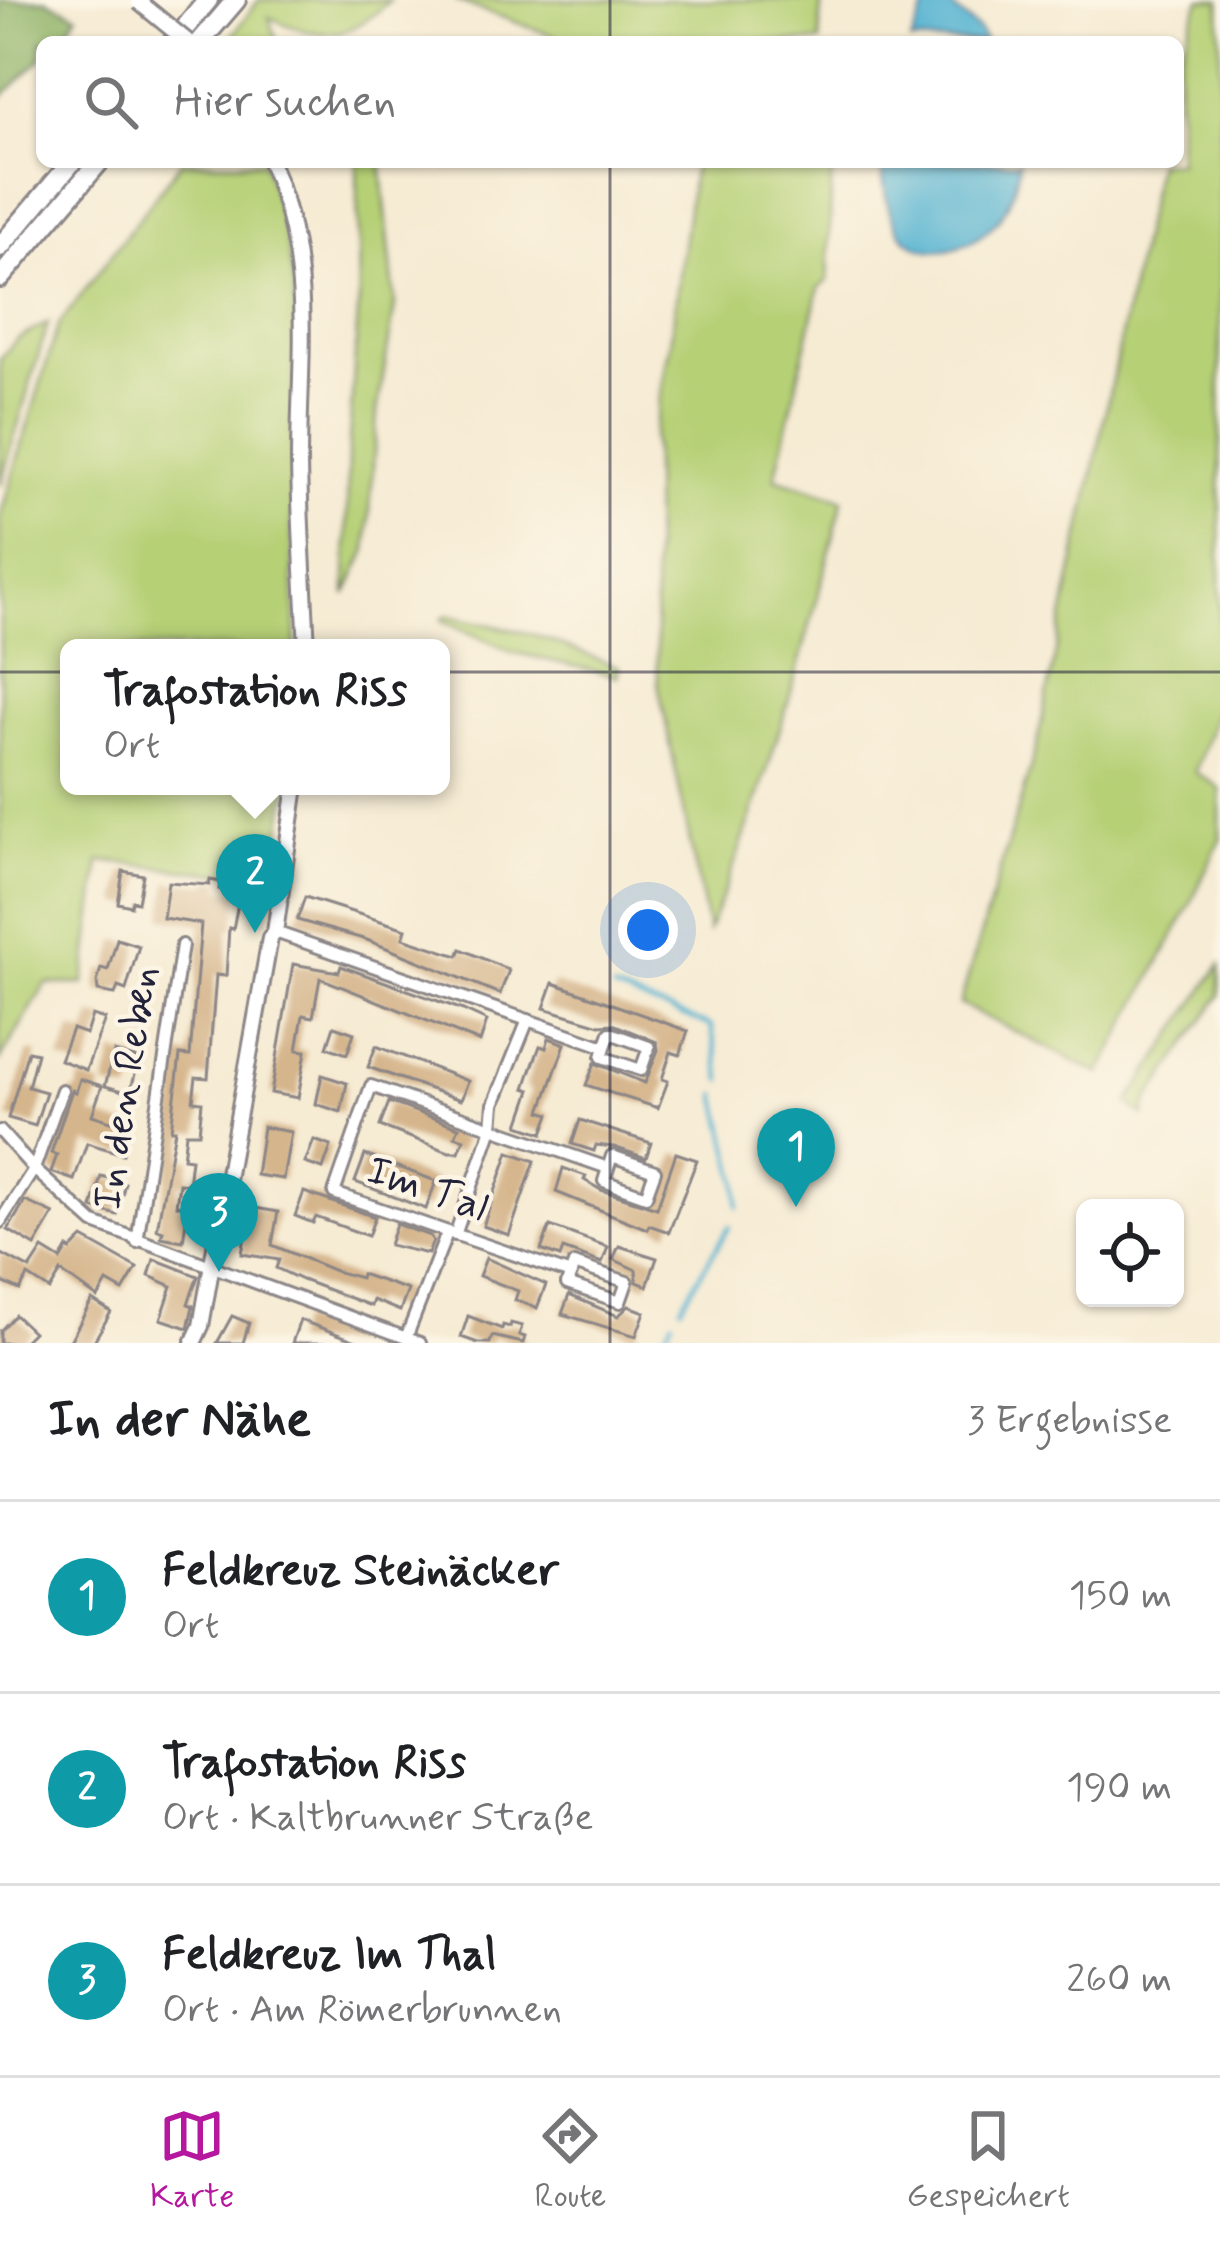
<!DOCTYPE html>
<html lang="de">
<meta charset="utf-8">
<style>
body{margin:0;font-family:Mynerve,sans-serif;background:#f6f6f6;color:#202124}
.controls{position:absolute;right:36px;bottom:36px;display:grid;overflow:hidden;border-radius:18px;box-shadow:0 3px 9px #0004}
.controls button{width:108px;height:108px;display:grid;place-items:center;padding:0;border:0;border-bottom:3px solid #e0e0e0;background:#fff;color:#202124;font:60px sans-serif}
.you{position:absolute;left:648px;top:930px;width:42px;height:42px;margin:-30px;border:9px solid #fff;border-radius:50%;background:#1a73e8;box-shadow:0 0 0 18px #1a73e833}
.badge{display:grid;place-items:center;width:78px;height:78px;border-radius:50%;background:#b5179e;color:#fff;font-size:39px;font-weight:700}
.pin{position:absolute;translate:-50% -99px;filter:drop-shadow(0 3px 6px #0008)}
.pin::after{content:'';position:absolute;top:63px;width:42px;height:36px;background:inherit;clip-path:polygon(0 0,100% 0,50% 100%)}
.popup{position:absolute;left:60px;top:639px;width:390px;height:156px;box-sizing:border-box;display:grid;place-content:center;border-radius:18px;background:#fff;filter:drop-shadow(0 3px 9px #0005);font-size:39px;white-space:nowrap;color:#757577}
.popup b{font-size:45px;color:#202124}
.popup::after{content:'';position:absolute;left:50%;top:100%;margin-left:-24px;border:24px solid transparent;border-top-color:#fff}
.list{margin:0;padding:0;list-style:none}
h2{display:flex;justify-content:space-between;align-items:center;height:156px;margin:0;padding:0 48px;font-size:51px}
h2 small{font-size:39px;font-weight:400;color:#757577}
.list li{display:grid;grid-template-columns:78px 1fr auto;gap:36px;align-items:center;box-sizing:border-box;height:192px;padding:0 48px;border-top:3px solid #e0e0e0}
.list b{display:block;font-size:45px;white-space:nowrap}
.list p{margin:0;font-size:39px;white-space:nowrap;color:#757577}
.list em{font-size:39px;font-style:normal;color:#757577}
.icon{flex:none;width:66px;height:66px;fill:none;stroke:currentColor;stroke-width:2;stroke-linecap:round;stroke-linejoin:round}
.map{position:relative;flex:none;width:1220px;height:1343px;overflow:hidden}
.search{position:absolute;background:#fff;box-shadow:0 3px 9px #0004;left:36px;right:36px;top:36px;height:132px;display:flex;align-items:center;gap:30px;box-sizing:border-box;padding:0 42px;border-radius:18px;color:#757577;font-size:45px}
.sheet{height:732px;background:#fff}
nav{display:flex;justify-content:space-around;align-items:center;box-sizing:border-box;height:168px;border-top:3px solid #e0e0e0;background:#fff;font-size:33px;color:#757577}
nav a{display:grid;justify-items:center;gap:6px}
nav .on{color:#b5179e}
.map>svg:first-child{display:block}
.green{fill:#b6d076;stroke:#6c7958;stroke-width:3}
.forest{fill:#90b267;stroke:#596a51;stroke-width:3}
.water{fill:#52b2d1;stroke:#3a6a86;stroke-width:3}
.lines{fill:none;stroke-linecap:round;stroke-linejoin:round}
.stream{stroke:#52b2d1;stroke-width:4.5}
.building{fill:#d5b58c}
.minor-casing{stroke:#8c8687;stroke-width:16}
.tertiary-casing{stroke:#8c8687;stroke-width:20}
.trunk-casing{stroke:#8c8687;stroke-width:24}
.minor{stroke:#fff;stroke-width:10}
.tertiary{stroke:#fff;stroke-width:14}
.trunk{stroke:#fff;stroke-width:18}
.tertiary-bridge-casing{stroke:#8c8687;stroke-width:20;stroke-linecap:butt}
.tertiary-bridge{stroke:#fff;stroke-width:14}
.grid{fill:none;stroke:#22223b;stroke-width:3;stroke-opacity:0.55}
.labels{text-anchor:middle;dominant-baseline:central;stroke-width:9;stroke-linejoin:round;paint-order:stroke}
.street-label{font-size:42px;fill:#22223b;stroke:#fcf5e5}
</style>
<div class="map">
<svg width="1220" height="1343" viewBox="0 0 1220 1343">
<rect width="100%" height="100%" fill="#fcf5e5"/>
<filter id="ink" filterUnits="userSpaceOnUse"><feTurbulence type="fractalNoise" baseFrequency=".00833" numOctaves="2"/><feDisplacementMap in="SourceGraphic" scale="24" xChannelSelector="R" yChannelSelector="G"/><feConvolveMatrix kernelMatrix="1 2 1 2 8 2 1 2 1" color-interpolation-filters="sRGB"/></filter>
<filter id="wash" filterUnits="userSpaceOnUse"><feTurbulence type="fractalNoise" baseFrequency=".004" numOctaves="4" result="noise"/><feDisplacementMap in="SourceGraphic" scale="48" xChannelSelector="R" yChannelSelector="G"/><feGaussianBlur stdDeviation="2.7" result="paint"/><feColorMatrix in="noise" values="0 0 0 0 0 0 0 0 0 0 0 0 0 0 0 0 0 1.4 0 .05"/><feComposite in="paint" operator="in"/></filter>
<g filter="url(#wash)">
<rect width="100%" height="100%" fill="#f6ebd3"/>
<g class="green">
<path d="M259,0H390C350,41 318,41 269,17L277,42H227Z"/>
<path d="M454,0H821L820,42H571Z"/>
<path d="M1200,0H1220V701L1195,772L1220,788V839L1190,905L1100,1074L960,1004L1036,749L1157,162H1178V59Z"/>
<path d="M181,162H263C306,274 295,348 292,463C290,524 295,586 296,648H69V786H288L273,879L100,861L84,984H46L0,1060V517L58,326Z"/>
<path d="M357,162H381L395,305L377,412L367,550L346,595L348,455L359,299Z"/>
<path d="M694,162H832L828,280L819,288L775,478L843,499C806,645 766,792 708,931L658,683L654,573L653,438L671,337Z"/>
<path d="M48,323L0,486V359L17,339Z"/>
<path d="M446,615L532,634L619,667L617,676L512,652L442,620Z"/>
<path d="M1220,965V996L1148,1101L1144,1116L1128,1103Z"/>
</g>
<path class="forest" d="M0,0H47L77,15L61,42H42V58L0,99Z"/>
<g class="water">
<path d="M928,0H944L979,30L986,42H911Z"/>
<path d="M881,162H1019C1018,178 1011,203 1001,216C980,245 931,267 902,235C886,215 884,186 881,162Z"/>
</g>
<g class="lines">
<g class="stream">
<path d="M614,990L711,1026L722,1080"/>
<path d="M717,1094L738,1184V1207"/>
<path d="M681,1306L729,1227"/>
<path d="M660,1343L673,1320"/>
</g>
</g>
<g id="blocks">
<g class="building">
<path d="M123,871L143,875L138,902L132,901L131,906L118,903Z"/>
<path d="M210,880L221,882L219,889L240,893L233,929L229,928L226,976L216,975L208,1078L196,1077L193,1101L202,1102L199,1133H186L183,1158L191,1159L188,1184L179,1183L176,1205L188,1207L183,1241L161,1237L163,1231L157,1229L175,1130H171L180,1055L190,1056L201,924L163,918L168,882L209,885Z"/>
<path d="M305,897L406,929L403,938L458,956L461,949L509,970L500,994L367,940L297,920Z"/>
<path d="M117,939L139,946L126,990L118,987L115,994L98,991L97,982L101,968L108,970Z"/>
<path d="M293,964L339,972L341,966L463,1010L487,1021L480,1042L320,978L313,1017L303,1015L297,1050L306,1051L298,1098L271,1093Z"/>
<path d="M553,983L688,1031L680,1055L671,1052L662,1079L668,1081L658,1108L586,1085L595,1063L645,1083L658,1050L657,1042L613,1024L600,1025L544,1008Z"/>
<path d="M92,1015L105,1019L86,1070L60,1060L72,1029L86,1034Z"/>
<path d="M334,1026L354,1033L347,1054L327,1047Z"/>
<path d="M549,1038L565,1044L541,1111L550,1114L543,1133L519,1125L531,1090L525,1088L530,1073L540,1046L546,1048Z"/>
<path d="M376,1046L468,1081L461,1100L368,1067Z"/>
<path d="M28,1051L37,1053L28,1087L46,1092L35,1126L8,1118Z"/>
<path d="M114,1052L139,1059L130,1093L105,1086Z"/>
<path d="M322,1075L347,1083L341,1112L316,1104Z"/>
<path d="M80,1079L102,1086L92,1115L130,1127L123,1154L87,1143L74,1180L51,1172L57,1155L51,1153L72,1090L76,1092Z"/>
<path d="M389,1102L459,1127L455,1136L464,1139L459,1152H449L380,1126Z"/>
<path d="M580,1120L651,1143L646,1158L614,1147L596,1145L594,1151L572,1144Z"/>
<path d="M263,1127L291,1132L283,1179L256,1175Z"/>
<path d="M314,1140L331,1146L323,1169L305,1163Z"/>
<path d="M509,1152L535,1161L509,1235L483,1226Z"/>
<path d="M676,1153L697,1160L669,1232L649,1225L647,1229L556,1192L563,1168L586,1176L584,1180L601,1190L657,1208Z"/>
<path d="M365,1155L436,1181L426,1209L355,1182Z"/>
<path d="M101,1176L125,1183L117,1215L92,1208Z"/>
<path d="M304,1192L375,1217L368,1236L316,1217L313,1223L295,1216Z"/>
<path d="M25,1201L54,1214L35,1246L8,1230Z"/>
<path d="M250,1207L278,1212L272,1245L335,1271L360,1278L361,1274L408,1290L400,1311L373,1300L371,1306L302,1280L276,1268L279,1260L242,1254Z"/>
<path d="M396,1224L430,1236L433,1241L428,1254L389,1245Z"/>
<path d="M550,1226L608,1247L602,1263L563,1249L560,1257L541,1250Z"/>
<path d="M83,1238L137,1268L123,1291L107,1282L98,1298L61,1272L50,1290L28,1276L20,1290L0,1281V1253L30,1269L43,1249L61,1260L68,1248L71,1250Z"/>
<path d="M619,1246L657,1258L647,1286L637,1282L636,1270L613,1259Z"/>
<path d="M486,1258L546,1285L537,1308L515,1300L518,1291L479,1276Z"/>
<path d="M154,1259L198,1276L188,1304L193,1306L188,1328L161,1319L172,1286L149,1276Z"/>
<path d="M569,1295L618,1316L629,1306L645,1312L636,1336L562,1314Z"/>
<path d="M92,1300L111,1312L93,1343H69Z"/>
<path d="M15,1315L33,1332L22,1343H0V1331Z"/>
<path d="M232,1316L249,1323L243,1343H217Z"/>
<path d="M468,1316L502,1329L503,1325L510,1327L511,1323L522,1326L519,1335L525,1337L523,1343L492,1336L490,1343H478L461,1337Z"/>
<path d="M300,1320L359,1342L358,1343H292Z"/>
</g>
</g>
</g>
<g filter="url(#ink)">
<use href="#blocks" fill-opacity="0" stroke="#8c8687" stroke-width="3"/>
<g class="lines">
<g class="minor-casing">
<g id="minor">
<path d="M275,932L605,1047L602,1057L641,1070L649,1047L610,1033L605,1047"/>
<path d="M0,1131L34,1169L94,1223L420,1343"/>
<path d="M0,1222L34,1169L62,1090"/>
<path d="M455,1235L492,1128L494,1104L528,1020"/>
<path d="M137,1242L182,945"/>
<path d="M574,1264L627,1282L620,1302L567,1284Z"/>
<path d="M571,1274L334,1193L371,1086L608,1168L604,1181L646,1196L655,1171L612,1156L608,1168"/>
<path d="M406,1338L447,1233"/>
</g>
</g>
<g class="tertiary-casing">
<g id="tertiary">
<path d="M270,162C315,264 299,356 299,463C300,524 304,586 307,648"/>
<path d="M193,1343L201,1326L270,938L275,932L296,786"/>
</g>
</g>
<g class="trunk-casing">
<g id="trunk">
<path d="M173,42L208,0"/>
<path d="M200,42L236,0"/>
<path d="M0,247L72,162"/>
<path d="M0,278L99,162"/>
</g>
</g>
<use href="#minor" class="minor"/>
<use href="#tertiary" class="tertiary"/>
<use href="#trunk" class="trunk"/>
<g class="tertiary-bridge-casing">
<path id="tertiary-bridge" d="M139,2L188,42"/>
</g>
<use href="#tertiary-bridge" class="tertiary-bridge"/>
</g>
</g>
<path class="grid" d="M610,0V42M610,162V1343M0,672H1220"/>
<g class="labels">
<g class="street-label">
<text transform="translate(127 1088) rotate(-81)">In den Reben</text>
<text transform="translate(427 1190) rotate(19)">Im Tal</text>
</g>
</g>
</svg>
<div class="controls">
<button><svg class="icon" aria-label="locate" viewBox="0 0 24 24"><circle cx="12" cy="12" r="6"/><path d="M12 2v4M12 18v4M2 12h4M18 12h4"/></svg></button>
</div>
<div class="you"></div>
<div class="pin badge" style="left:796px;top:1207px;background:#0f9aa8">1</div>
<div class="pin badge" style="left:255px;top:933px;background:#0f9aa8">2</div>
<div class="popup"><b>Trafostation Riss</b>Ort</div>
<div class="pin badge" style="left:219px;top:1272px;background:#0f9aa8">3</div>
<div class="search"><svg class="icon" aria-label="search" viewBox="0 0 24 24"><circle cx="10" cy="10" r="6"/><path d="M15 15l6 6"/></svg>Hier suchen</div>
</div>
<section class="sheet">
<h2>In der Nähe<small>3 Ergebnisse</small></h2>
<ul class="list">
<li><span class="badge" style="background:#0f9aa8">1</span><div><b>Feldkreuz Steinäcker</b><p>Ort</p></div><em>150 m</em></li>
<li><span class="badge" style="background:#0f9aa8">2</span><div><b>Trafostation Riss</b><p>Ort · Kaltbrunner Straße</p></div><em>190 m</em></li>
<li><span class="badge" style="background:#0f9aa8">3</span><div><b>Feldkreuz Im Thal</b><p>Ort · Am Römerbrunnen</p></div><em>260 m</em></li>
</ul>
</section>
<nav>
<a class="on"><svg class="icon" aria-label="map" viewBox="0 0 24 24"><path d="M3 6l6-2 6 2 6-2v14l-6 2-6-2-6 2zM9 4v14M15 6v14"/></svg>Karte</a>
<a><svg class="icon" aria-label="directions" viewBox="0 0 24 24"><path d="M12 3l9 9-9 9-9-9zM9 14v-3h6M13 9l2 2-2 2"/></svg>Route</a>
<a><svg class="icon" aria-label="saved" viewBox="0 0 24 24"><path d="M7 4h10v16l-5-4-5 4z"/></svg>Gespeichert</a>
</nav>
